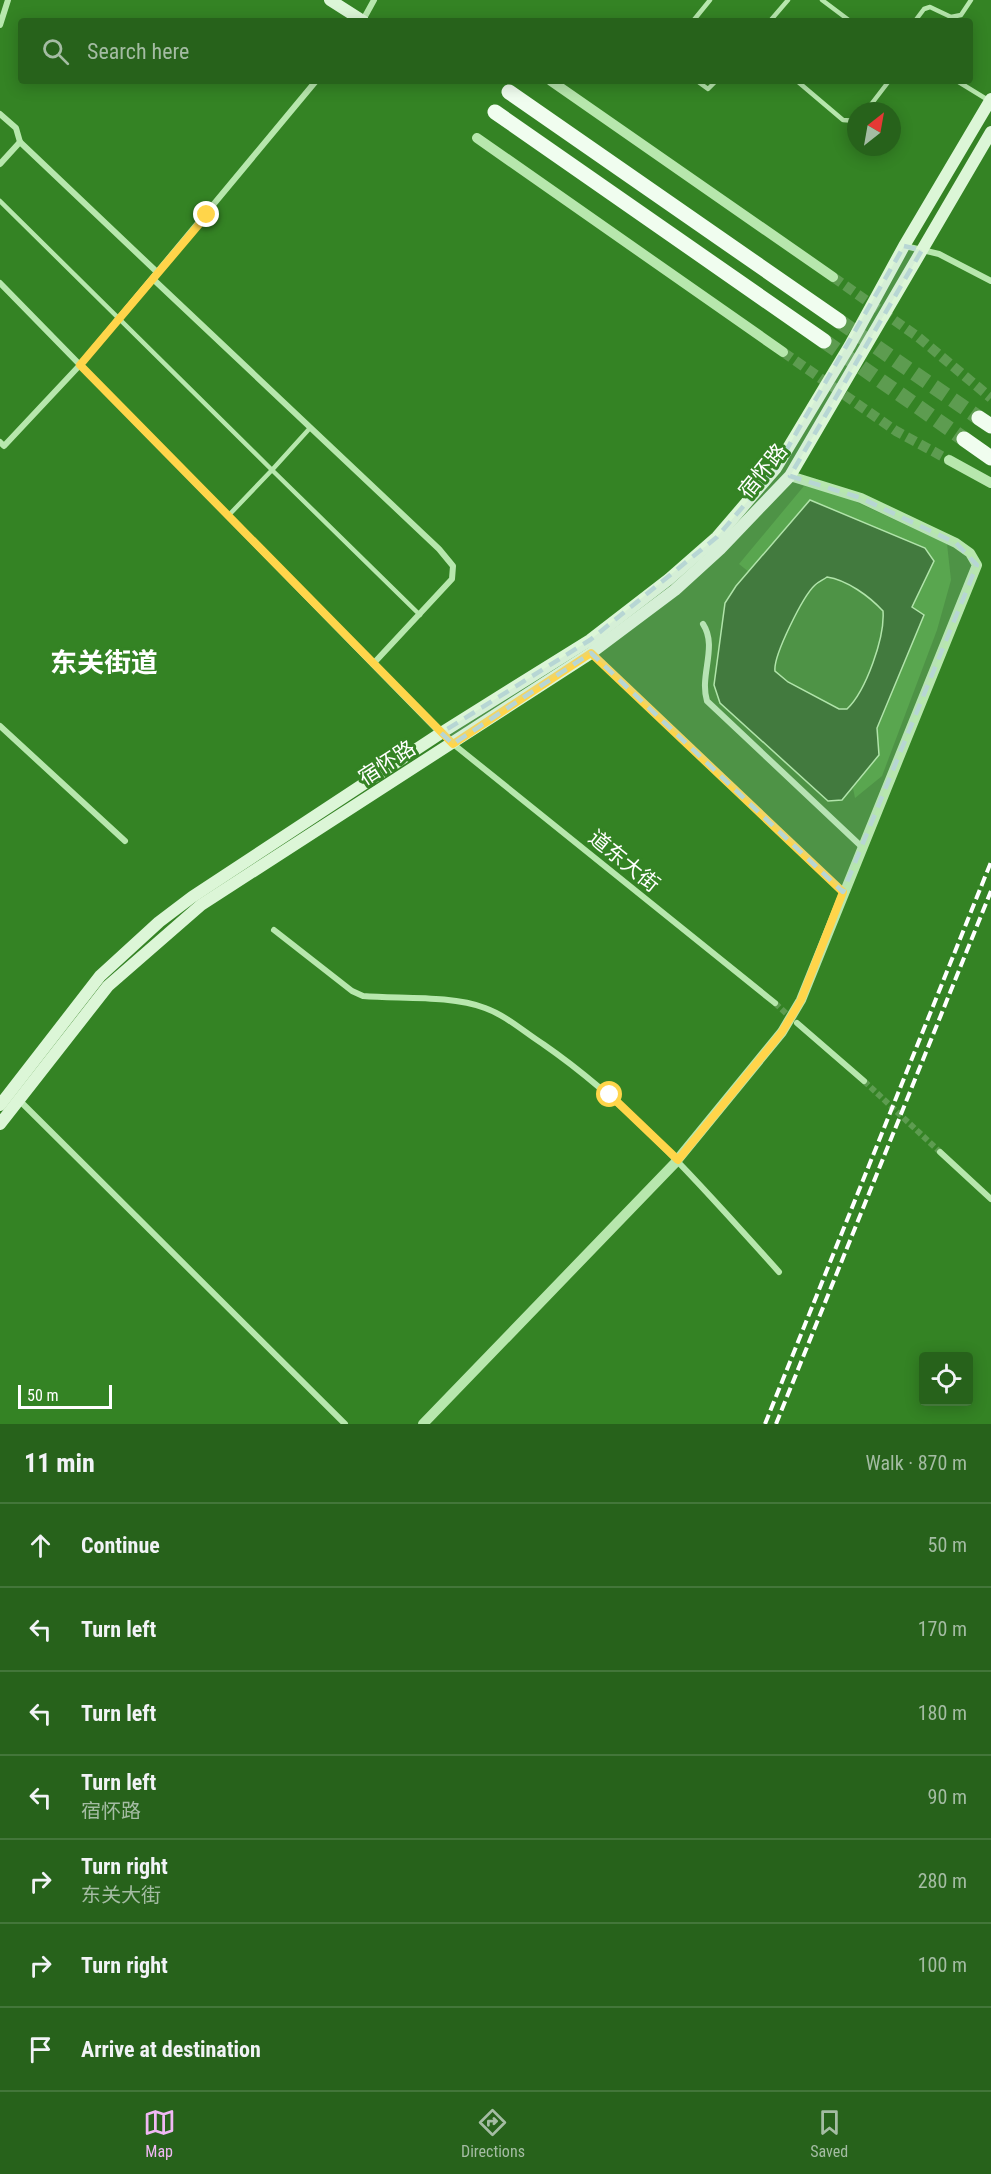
<!DOCTYPE html>
<meta charset="utf-8">
<style>
body{margin:0;font-family:"Roboto Condensed","Noto Sans SC",sans-serif;background:#2f6824;color:#f1f3f6}
.controls{position:absolute;right:18px;bottom:18px;display:grid;overflow:hidden;border-radius:6px;box-shadow:0 3px 15px #0003}
.controls button{width:54px;height:54px;display:grid;place-items:center;padding:0;border:0;border-bottom:2px solid #43763a;background:#27621b;color:#f1f3f6;font:30px sans-serif}
.compass{position:absolute;left:847px;top:102px;width:54px;height:54px;border-radius:50%;background:#27621b;box-shadow:0 3px 15px #0003;rotate:31deg}
.scale{position:absolute;left:18px;bottom:15px;width:94px;box-sizing:border-box;padding-left:6px;border:3px solid #fff;border-top:0;font-size:16px;line-height:21px;white-space:nowrap;color:#fff;-webkit-text-stroke:4px #348324;paint-order:stroke}
.stop{position:absolute;width:18px;height:18px;margin:-14px;border:4px solid #ffd54a;border-radius:50%;background:#fff}
.stop.end{background:#ffd54a;border-color:#fff;box-shadow:0 2px 6px #0008}
.list{margin:0;padding:0;list-style:none}
h2{display:flex;justify-content:space-between;align-items:center;height:78px;margin:0;padding:0 24px;font-size:26px}
h2 small{font-size:20px;font-weight:400;color:#a4bca3}
.list li{display:grid;grid-template-columns:39px 1fr auto;gap:18px;align-items:center;box-sizing:border-box;height:84px;padding:0 24px;border-top:2px solid #43763a}
.list b{display:block;font-size:22px;white-space:nowrap}
.list p{margin:0;font-size:20px;white-space:nowrap;color:#a4bca3}
.list em{font-size:20px;font-style:normal;color:#a4bca3}
.icon{flex:none;width:33px;height:33px;fill:none;stroke:currentColor;stroke-width:2;stroke-linecap:round;stroke-linejoin:round}
.map{position:relative;flex:none;width:991px;height:1424px;overflow:hidden}
.search{position:absolute;background:#27621b;box-shadow:0 3px 15px #0003;left:18px;right:18px;top:18px;height:66px;display:flex;align-items:center;gap:15px;box-sizing:border-box;padding:0 21px;border-radius:6px;color:#a4bca3;font-size:22px}
.sheet{height:666px;background:#27621b}
nav{display:flex;justify-content:space-around;align-items:center;box-sizing:border-box;height:84px;border-top:2px solid #43763a;background:#27621b;font-size:16px;color:#a4bca3}
nav a{display:grid;justify-items:center;gap:3px}
nav .on{color:#f0b8f4}
.map>svg:first-child{display:block}
.green{fill:#429a2f}
.water{fill:#256319;stroke:#afe8a1;stroke-width:1.5;fill-rule:evenodd}
.lines{fill:none;stroke-linecap:round;stroke-linejoin:round}
.minor-tunnel{stroke:#5d9c50;stroke-width:6;stroke-dasharray:6 3;stroke-linecap:butt}
.tertiary-tunnel{stroke:#5d9c50;stroke-width:10;stroke-dasharray:10 5;stroke-linecap:butt}
.primary-tunnel{stroke:#5d9c50;stroke-width:15;stroke-dasharray:15 8;stroke-linecap:butt}
.service{stroke:#b7e7ad;stroke-width:4.5}
.minor{stroke:#b7e7ad;stroke-width:6}
.tertiary{stroke:#b7e7ad;stroke-width:10}
.secondary{stroke:#dcf6d7;stroke-width:12}
.primary{stroke:#f0fdef;stroke-width:15}
.rail{stroke:#fff;stroke-width:4;stroke-dasharray:10 4.5;stroke-linecap:butt}
.route{stroke:#ffd54a;stroke-width:8}
.marked{fill:#b7d6d4;fill-opacity:0.2;stroke:#b7d6d4;stroke-width:4.5;stroke-dasharray:12 8;stroke-linejoin:round}
.labels{text-anchor:middle;dominant-baseline:central;stroke-width:6;stroke-linejoin:round;paint-order:stroke}
.street-label{font-size:21px;fill:#fff;stroke:#348324}
.district-label{font-size:27px;font-weight:bold;fill:#fff;stroke:#348324}
</style>
<div class="map">
<svg width="991" height="1424" viewBox="0 0 991 1424">
<rect width="100%" height="100%" fill="#348324"/>
<path class="green" d="M804,486L839,494L947,544L951,580L937,630L882,776L855,798L853,788L879,755L877,729L924,615L770,549L749,572L739,564Z"/>
<path class="water" d="M810,500L925,548L934,561L912,607L924,615L877,728L879,755L842,800L828,801L720,703L714,685L725,603L736,586ZM827,577C847,580 869,596 883,611C885,637 866,691 847,709H839L788,682L775,671C773,656 803,596 815,585C818,582 823,580 827,577Z"/>
<g class="lines">
<g class="minor-tunnel">
<path d="M775,1003L792,1019"/>
<path d="M864,1081L940,1152"/>
</g>
<g class="tertiary-tunnel">
<path d="M833,277L918,337L991,398"/>
<path d="M783,352L896,431L949,460"/>
</g>
<g class="primary-tunnel">
<path d="M839,321L979,418"/>
<path d="M824,341L964,439"/>
</g>
<g class="service">
<path d="M822,0L850,21"/>
<path d="M693,21L710,0"/>
<path d="M770,21L788,0"/>
<path d="M915,21L924,9L930,7L951,17L961,15L971,0"/>
<path d="M697,81L708,89L716,81"/>
<path d="M797,81L843,120L856,121"/>
<path d="M957,81L988,100"/>
<path d="M866,111L889,81"/>
<path d="M0,201L272,470L228,516"/>
<path d="M310,428L272,470L420,615"/>
</g>
<g class="minor">
<path d="M363,20L374,0"/>
<path d="M0,25L8,0"/>
<path d="M0,114L16,128L20,142"/>
<path d="M0,164L20,142L158,273"/>
<path d="M905,246L939,254L991,281"/>
<path d="M153,279L439,549L453,566L452,579L373,664"/>
<path d="M0,283L442,735"/>
<path d="M0,442L4,446L80,365L316,81"/>
<path d="M703,624C718,647 699,675 707,701L862,847"/>
<path d="M591,653L843,892"/>
<path d="M0,726L125,841"/>
<path d="M452,743L775,1003"/>
<path d="M274,930L352,991L363,996C400,999 451,995 485,1008C507,1016 524,1032 543,1044C634,1107 705,1190 779,1272"/>
<path d="M797,1023L864,1081"/>
<path d="M18,1099L345,1424"/>
<path d="M940,1152L991,1199"/>
</g>
<g class="tertiary">
<path d="M551,81L833,277"/>
<path d="M477,138L783,352"/>
<path d="M949,460L991,483"/>
<path d="M423,1424L674,1164L782,1032L801,1000L977,565L970,553L956,543L861,498L790,476"/>
</g>
<g class="secondary">
<path d="M330,0L363,21"/>
<path d="M0,1105L100,976L159,922L192,897L441,733L590,640L669,579L717,537L776,468L850,345L904,246L991,99"/>
<path d="M0,1124L108,986L201,905L591,653L675,590L720,549L790,476L991,132"/>
</g>
<g class="primary">
<path d="M509,92L839,321"/>
<path d="M495,112L824,341"/>
<path d="M979,418L991,426"/>
<path d="M964,439L991,458"/>
</g>
<g class="rail">
<path d="M765,1424L991,862"/>
<path d="M776,1424L991,891"/>
</g>
</g>
<g class="lines">
<path class="route" d="M207,215L80,365L453,744L591,653L843,892L801,1000L782,1032L678,1160L610,1095"/>
</g>
<path class="marked" d="M904,246L922,250L790,476L861,498L956,543L977,565L843,892L591,653L453,744L441,733L590,640L717,537L776,468Z"/>
<g class="labels">
<g class="street-label">
<text transform="translate(763 471) rotate(-51)">宿怀路</text>
<text transform="translate(387 763) rotate(-33)">宿怀路</text>
<text transform="translate(624 861) rotate(39)">道东大街</text>
</g>
<g class="district-label">
<text x="104" y="663">东关街道</text>
</g>
</g>
</svg>
<div class="controls">
<button><svg class="icon" aria-label="locate" viewBox="0 0 24 24"><circle cx="12" cy="12" r="6"/><path d="M12 2v4M12 18v4M2 12h4M18 12h4"/></svg></button>
</div>
<svg class="compass" viewBox="-18 -18 36 36"><path d="M0-13l5 13h-10z" fill="#e53935"/><path d="M0 13l5-13h-10z" fill="#a4bca3"/></svg>
<div class="scale">50 m</div>
<div class="stop" style="left:610px;top:1095px"></div>
<div class="stop end" style="left:207px;top:215px"></div>
<div class="search"><svg class="icon" aria-label="search" viewBox="0 0 24 24"><circle cx="10" cy="10" r="6"/><path d="M15 15l6 6"/></svg>Search here</div>
</div>
<section class="sheet">
<h2>11 min<small>Walk · 870 m</small></h2>
<ul class="list">
<li><svg class="icon" aria-label="ahead" viewBox="0 0 24 24"><path d="M12 20V5M6 11l6-6 6 6"/></svg><div><b>Continue</b></div><em>50 m</em></li>
<li><svg class="icon" aria-label="left" viewBox="0 0 24 24"><path d="M17 20v-9H6M10 6l-5 5 5 5"/></svg><div><b>Turn left</b></div><em>170 m</em></li>
<li><svg class="icon" aria-label="left" viewBox="0 0 24 24"><path d="M17 20v-9H6M10 6l-5 5 5 5"/></svg><div><b>Turn left</b></div><em>180 m</em></li>
<li><svg class="icon" aria-label="left" viewBox="0 0 24 24"><path d="M17 20v-9H6M10 6l-5 5 5 5"/></svg><div><b>Turn left</b><p>宿怀路</p></div><em>90 m</em></li>
<li><svg class="icon" aria-label="right" viewBox="0 0 24 24"><path d="M7 20v-9h11M14 6l5 5-5 5"/></svg><div><b>Turn right</b><p>东关大街</p></div><em>280 m</em></li>
<li><svg class="icon" aria-label="right" viewBox="0 0 24 24"><path d="M7 20v-9h11M14 6l5 5-5 5"/></svg><div><b>Turn right</b></div><em>100 m</em></li>
<li><svg class="icon" aria-label="arrive" viewBox="0 0 24 24"><path d="M6 21V4h12l-3 4 3 4H6"/></svg><div><b>Arrive at destination</b></div></li>
</ul>
</section>
<nav>
<a class="on"><svg class="icon" aria-label="map" viewBox="0 0 24 24"><path d="M3 6l6-2 6 2 6-2v14l-6 2-6-2-6 2zM9 4v14M15 6v14"/></svg>Map</a>
<a><svg class="icon" aria-label="directions" viewBox="0 0 24 24"><path d="M12 3l9 9-9 9-9-9zM9 14v-3h6M13 9l2 2-2 2"/></svg>Directions</a>
<a><svg class="icon" aria-label="saved" viewBox="0 0 24 24"><path d="M7 4h10v16l-5-4-5 4z"/></svg>Saved</a>
</nav>
